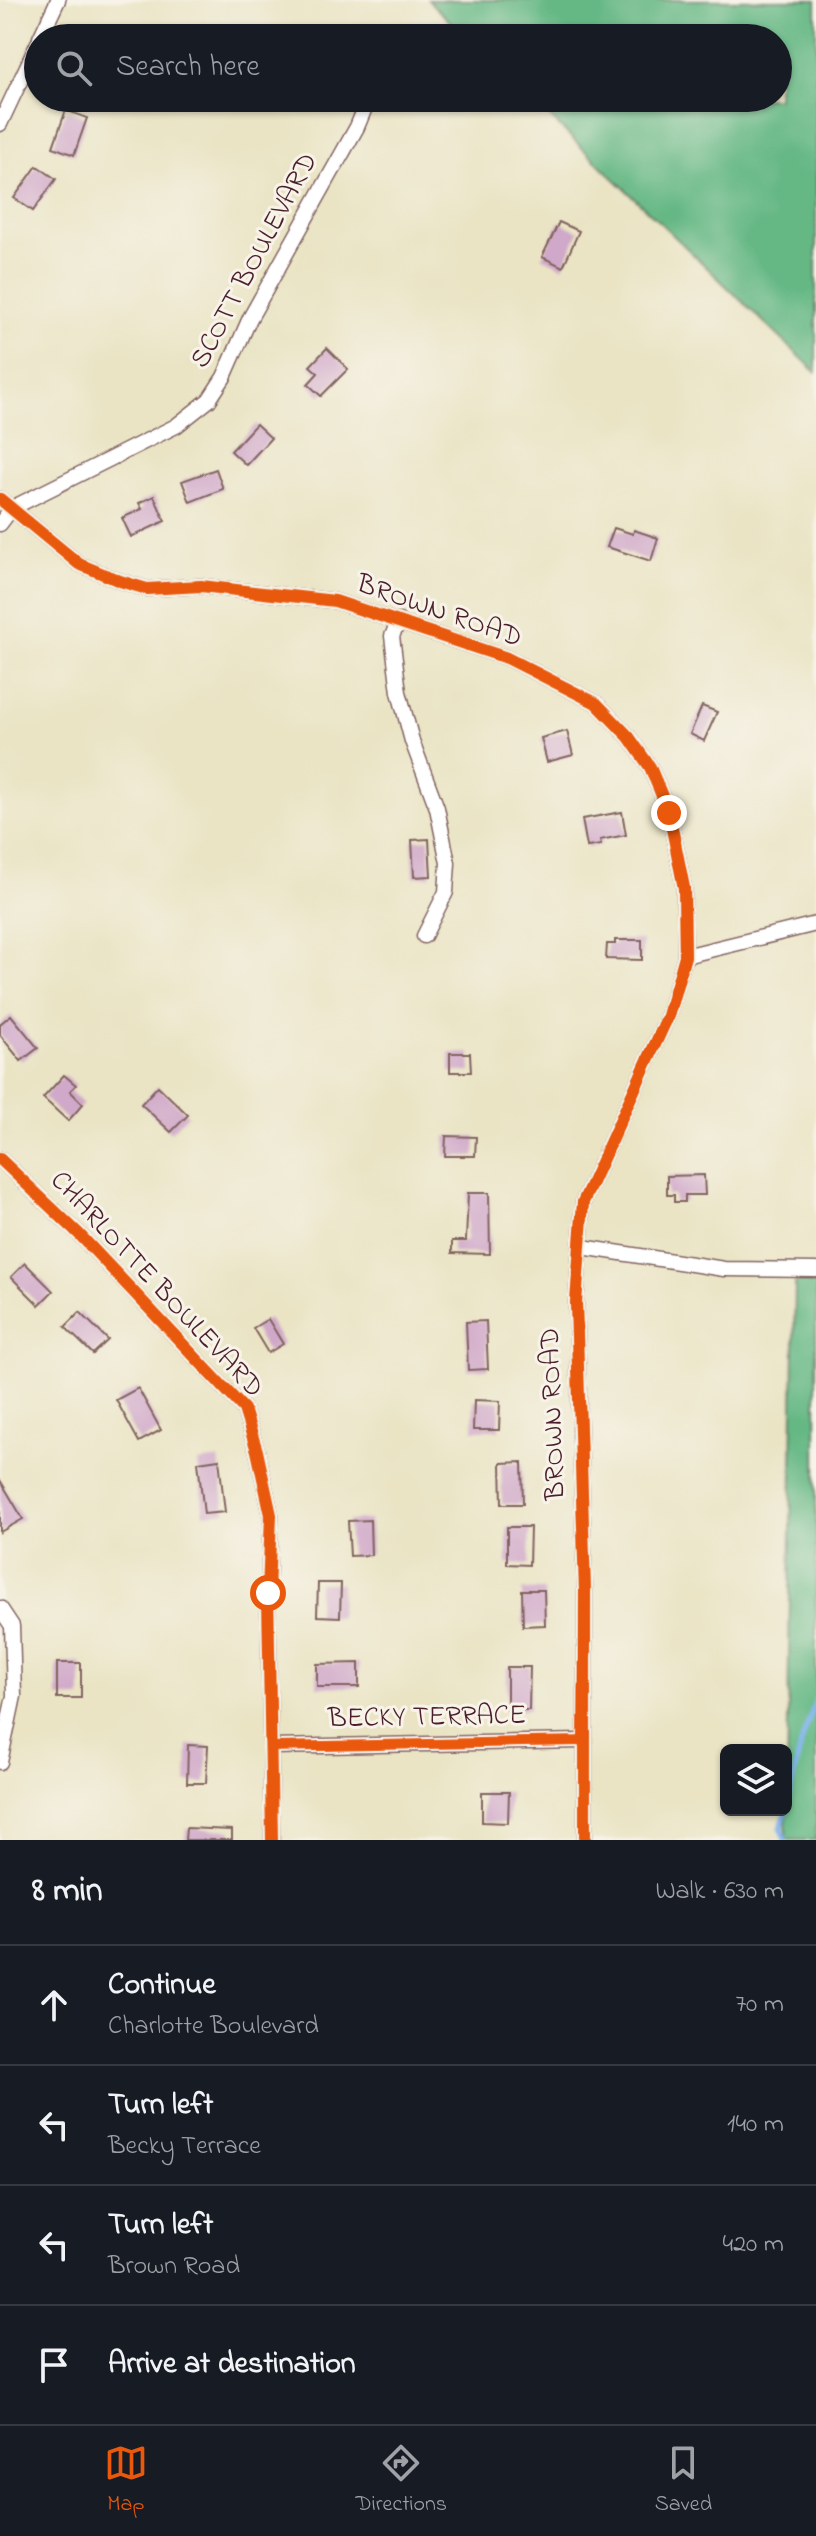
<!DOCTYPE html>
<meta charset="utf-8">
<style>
body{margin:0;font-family:"Indie Flower",sans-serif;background:#20242c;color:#f1f3f6}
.controls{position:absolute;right:24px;bottom:24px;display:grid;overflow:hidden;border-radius:12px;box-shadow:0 2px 6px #0004}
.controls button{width:72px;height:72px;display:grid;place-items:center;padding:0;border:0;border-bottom:2px solid #363941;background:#171b24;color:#f1f3f6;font:40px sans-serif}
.stop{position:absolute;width:24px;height:24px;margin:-18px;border:6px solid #ea580c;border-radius:50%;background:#fff}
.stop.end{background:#ea580c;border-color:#fff;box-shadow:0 2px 8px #0008}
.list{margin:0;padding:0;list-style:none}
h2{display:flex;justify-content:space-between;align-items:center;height:104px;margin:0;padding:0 32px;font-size:34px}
h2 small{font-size:26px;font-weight:400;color:#9ea1a6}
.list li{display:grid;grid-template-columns:52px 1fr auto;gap:24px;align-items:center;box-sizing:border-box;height:120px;padding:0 32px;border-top:2px solid #363941}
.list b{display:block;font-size:30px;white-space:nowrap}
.list p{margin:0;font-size:26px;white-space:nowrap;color:#9ea1a6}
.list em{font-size:26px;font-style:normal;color:#9ea1a6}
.icon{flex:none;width:44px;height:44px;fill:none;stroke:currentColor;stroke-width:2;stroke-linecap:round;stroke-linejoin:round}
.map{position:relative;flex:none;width:816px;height:1840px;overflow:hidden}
.search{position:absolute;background:#171b24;box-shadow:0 2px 6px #0004;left:24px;right:24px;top:24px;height:88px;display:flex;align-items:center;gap:20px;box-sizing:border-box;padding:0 28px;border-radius:44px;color:#9ea1a6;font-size:30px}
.sheet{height:584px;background:#171b24}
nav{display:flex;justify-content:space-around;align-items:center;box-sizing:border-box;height:112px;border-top:2px solid #363941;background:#171b24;font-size:22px;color:#9ea1a6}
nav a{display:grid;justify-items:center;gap:4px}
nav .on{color:#ea580c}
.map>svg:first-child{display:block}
.forest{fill:#65b884;stroke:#586c58;stroke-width:2}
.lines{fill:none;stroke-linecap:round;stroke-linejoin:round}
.stream{stroke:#7fb3ed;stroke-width:5}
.building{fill:#d0a8c9}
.minor-casing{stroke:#826461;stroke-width:17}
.minor{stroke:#fff;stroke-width:14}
.cycleway-casing{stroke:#f7f3e8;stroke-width:17}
.cycleway{stroke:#e8590c;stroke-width:12}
.route{stroke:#ea580c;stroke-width:10}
.labels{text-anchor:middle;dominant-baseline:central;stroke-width:6;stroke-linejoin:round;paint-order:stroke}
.street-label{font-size:28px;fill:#4a1f2b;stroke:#f7f3e8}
</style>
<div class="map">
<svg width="816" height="1840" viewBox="0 0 816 1840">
<rect width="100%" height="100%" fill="#f7f3e8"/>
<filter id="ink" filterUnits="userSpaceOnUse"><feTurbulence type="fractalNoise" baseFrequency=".0125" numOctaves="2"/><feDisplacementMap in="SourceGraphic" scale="16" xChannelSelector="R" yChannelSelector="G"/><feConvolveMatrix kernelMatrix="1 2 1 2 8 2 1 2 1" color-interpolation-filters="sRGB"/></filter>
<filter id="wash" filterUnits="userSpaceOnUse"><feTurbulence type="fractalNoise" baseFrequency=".006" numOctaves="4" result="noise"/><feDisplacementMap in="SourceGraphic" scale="32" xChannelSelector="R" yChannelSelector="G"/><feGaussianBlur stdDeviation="1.8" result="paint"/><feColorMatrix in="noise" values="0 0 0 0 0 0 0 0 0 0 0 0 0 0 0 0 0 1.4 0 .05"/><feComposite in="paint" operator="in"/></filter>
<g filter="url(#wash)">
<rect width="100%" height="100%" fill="#eae4c5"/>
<g class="forest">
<path d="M428,0H816V372L530,98H778V38H467Z"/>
<path d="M816,1275V1840H786L795,1283Z"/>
</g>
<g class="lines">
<g class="stream">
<path d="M786,1810L802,1740L816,1699"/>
<path d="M785,1840L781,1829L786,1810"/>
</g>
</g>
<g id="blocks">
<g class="building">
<path d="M66,110L87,118L74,155L53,147Z"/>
<path d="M37,166L56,179L33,211L14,198Z"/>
<path d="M559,222L579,231L563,267L542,257Z"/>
<path d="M327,348L348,369L321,396L308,384L318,373L310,366Z"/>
<path d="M256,424L271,438L246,465L231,451Z"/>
<path d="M216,469L223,489L190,502L182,481Z"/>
<path d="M154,496L165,521L131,537L122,518L142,509L139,503Z"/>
<path d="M614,528L633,534L634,530L658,538L651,561L607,547Z"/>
<path d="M702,706L717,712L704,741L690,734Z"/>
<path d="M567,731L573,755L547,762L541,738Z"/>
<path d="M622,812L626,835L600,840L601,845L587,847L582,819Z"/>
<path d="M429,839L431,876L414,877L412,840Z"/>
<path d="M615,940H642V960L606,959L607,944H615Z"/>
<path d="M11,1015L38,1048L21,1061L0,1035V1024Z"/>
<path d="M450,1053H470L471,1072H450Z"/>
<path d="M64,1075L76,1085L70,1091L83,1104L68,1121L43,1098Z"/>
<path d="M158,1086L188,1115L171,1132L141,1104Z"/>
<path d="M446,1136L476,1137L475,1156H445Z"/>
<path d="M704,1175L705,1195H685V1202H674V1195H667V1176Z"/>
<path d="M468,1193H489L490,1254L452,1253V1241H466Z"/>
<path d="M25,1263L53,1291L39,1305L11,1277Z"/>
<path d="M80,1312L108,1340L93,1354L65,1327Z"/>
<path d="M268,1319L283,1344L268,1353L253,1328Z"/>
<path d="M486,1321L488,1369L468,1370L466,1322Z"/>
<path d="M138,1388L161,1430L139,1442L116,1400Z"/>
<path d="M474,1400L500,1401L499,1430H473Z"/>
<path d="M219,1459L225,1512L204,1514L198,1462Z"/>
<path d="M522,1462L523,1504H502L501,1463Z"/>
<path d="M0,1480L23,1519L0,1532Z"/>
<path d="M370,1520L371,1555L350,1556L348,1521Z"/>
<path d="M507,1527H530L529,1565L507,1564Z"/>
<path d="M318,1583H341L340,1617L317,1616Z"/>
<path d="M522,1590H544L545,1625L523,1626Z"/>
<rect x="57" y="1663" width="24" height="35"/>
<path d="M359,1663V1687H317V1664Z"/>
<path d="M507,1667H530L529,1710H507Z"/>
<path d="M188,1745L208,1746L206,1783H187Z"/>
<path d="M482,1792H509L508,1823L482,1822Z"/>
<path d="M186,1828L232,1830V1840H185Z"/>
</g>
</g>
</g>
<g filter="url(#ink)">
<use href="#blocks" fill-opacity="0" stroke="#826461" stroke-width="2"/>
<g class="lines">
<g class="minor-casing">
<g id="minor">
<path d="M40,38L58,0"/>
<path d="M0,124L38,43"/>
<path d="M0,499L79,564L120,581L147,589L201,586L335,601L507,658L596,703L629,737L650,767L669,813L684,888L685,956L668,1016L583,1202L576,1303L585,1591V1840"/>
<path d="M0,524L12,508L176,426L209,400L224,377L250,318L357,127L369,98"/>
<path d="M399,621L392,636L399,692L412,741L437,808L448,863L446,892L424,936"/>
<path d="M685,956L816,924"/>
<path d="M0,1159L79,1234L244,1409L257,1451L271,1515L268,1593L272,1840"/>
<path d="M582,1247L724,1269L816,1270"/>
<path d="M0,1608L12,1626L14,1696L0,1762"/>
<path d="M271,1747L583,1741"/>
</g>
</g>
<use href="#minor" class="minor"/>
<g class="cycleway-casing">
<g id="cycleway">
<path d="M0,499L79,564L120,581L147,589L201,586L335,601L507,658L596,703L629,737L650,767L669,813L684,888L685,956L668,1016L583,1202L576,1303L585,1591V1840"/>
<path d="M0,1159L79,1234L244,1409L257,1451L271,1515L268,1593L272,1840"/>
</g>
</g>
<use href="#cycleway" class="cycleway"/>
</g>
</g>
<g class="lines" filter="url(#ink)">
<path class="route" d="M268,1593L271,1747L583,1741L585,1591L576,1303L583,1202L668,1016L685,956L684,888L669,813"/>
</g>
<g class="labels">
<g class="street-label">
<text transform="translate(255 261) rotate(-62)">SCOTT BOULEVARD</text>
<text transform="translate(439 612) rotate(19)">BROWN ROAD</text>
<text transform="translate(156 1285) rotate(47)">CHARLOTTE BOULEVARD</text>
<text transform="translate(554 1414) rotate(-92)">BROWN ROAD</text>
<text transform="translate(427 1718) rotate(-1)">BECKY TERRACE</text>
</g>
</g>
</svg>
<div class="controls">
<button><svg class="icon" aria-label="layers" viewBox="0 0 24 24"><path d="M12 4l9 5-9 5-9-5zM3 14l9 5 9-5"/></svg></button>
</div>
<div class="stop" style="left:268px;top:1593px"></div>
<div class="stop end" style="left:669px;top:813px"></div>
<div class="search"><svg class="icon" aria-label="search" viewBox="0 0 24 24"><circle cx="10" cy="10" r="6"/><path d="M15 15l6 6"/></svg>Search here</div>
</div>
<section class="sheet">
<h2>8 min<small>Walk · 630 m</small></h2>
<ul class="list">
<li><svg class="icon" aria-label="ahead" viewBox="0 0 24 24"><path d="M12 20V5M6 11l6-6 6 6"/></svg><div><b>Continue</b><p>Charlotte Boulevard</p></div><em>70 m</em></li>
<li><svg class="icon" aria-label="left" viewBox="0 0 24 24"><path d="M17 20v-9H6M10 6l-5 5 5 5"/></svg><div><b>Turn left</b><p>Becky Terrace</p></div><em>140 m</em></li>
<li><svg class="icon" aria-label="left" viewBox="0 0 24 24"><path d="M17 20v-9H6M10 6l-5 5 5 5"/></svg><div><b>Turn left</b><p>Brown Road</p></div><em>420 m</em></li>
<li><svg class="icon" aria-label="arrive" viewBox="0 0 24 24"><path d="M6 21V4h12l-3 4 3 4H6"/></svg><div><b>Arrive at destination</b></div></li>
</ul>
</section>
<nav>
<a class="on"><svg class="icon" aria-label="map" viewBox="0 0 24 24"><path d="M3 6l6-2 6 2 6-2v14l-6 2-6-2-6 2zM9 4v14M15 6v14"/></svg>Map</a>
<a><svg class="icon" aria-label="directions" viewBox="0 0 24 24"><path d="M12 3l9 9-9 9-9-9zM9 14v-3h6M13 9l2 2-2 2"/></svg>Directions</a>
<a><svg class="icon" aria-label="saved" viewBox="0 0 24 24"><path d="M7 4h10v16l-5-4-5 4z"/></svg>Saved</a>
</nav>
